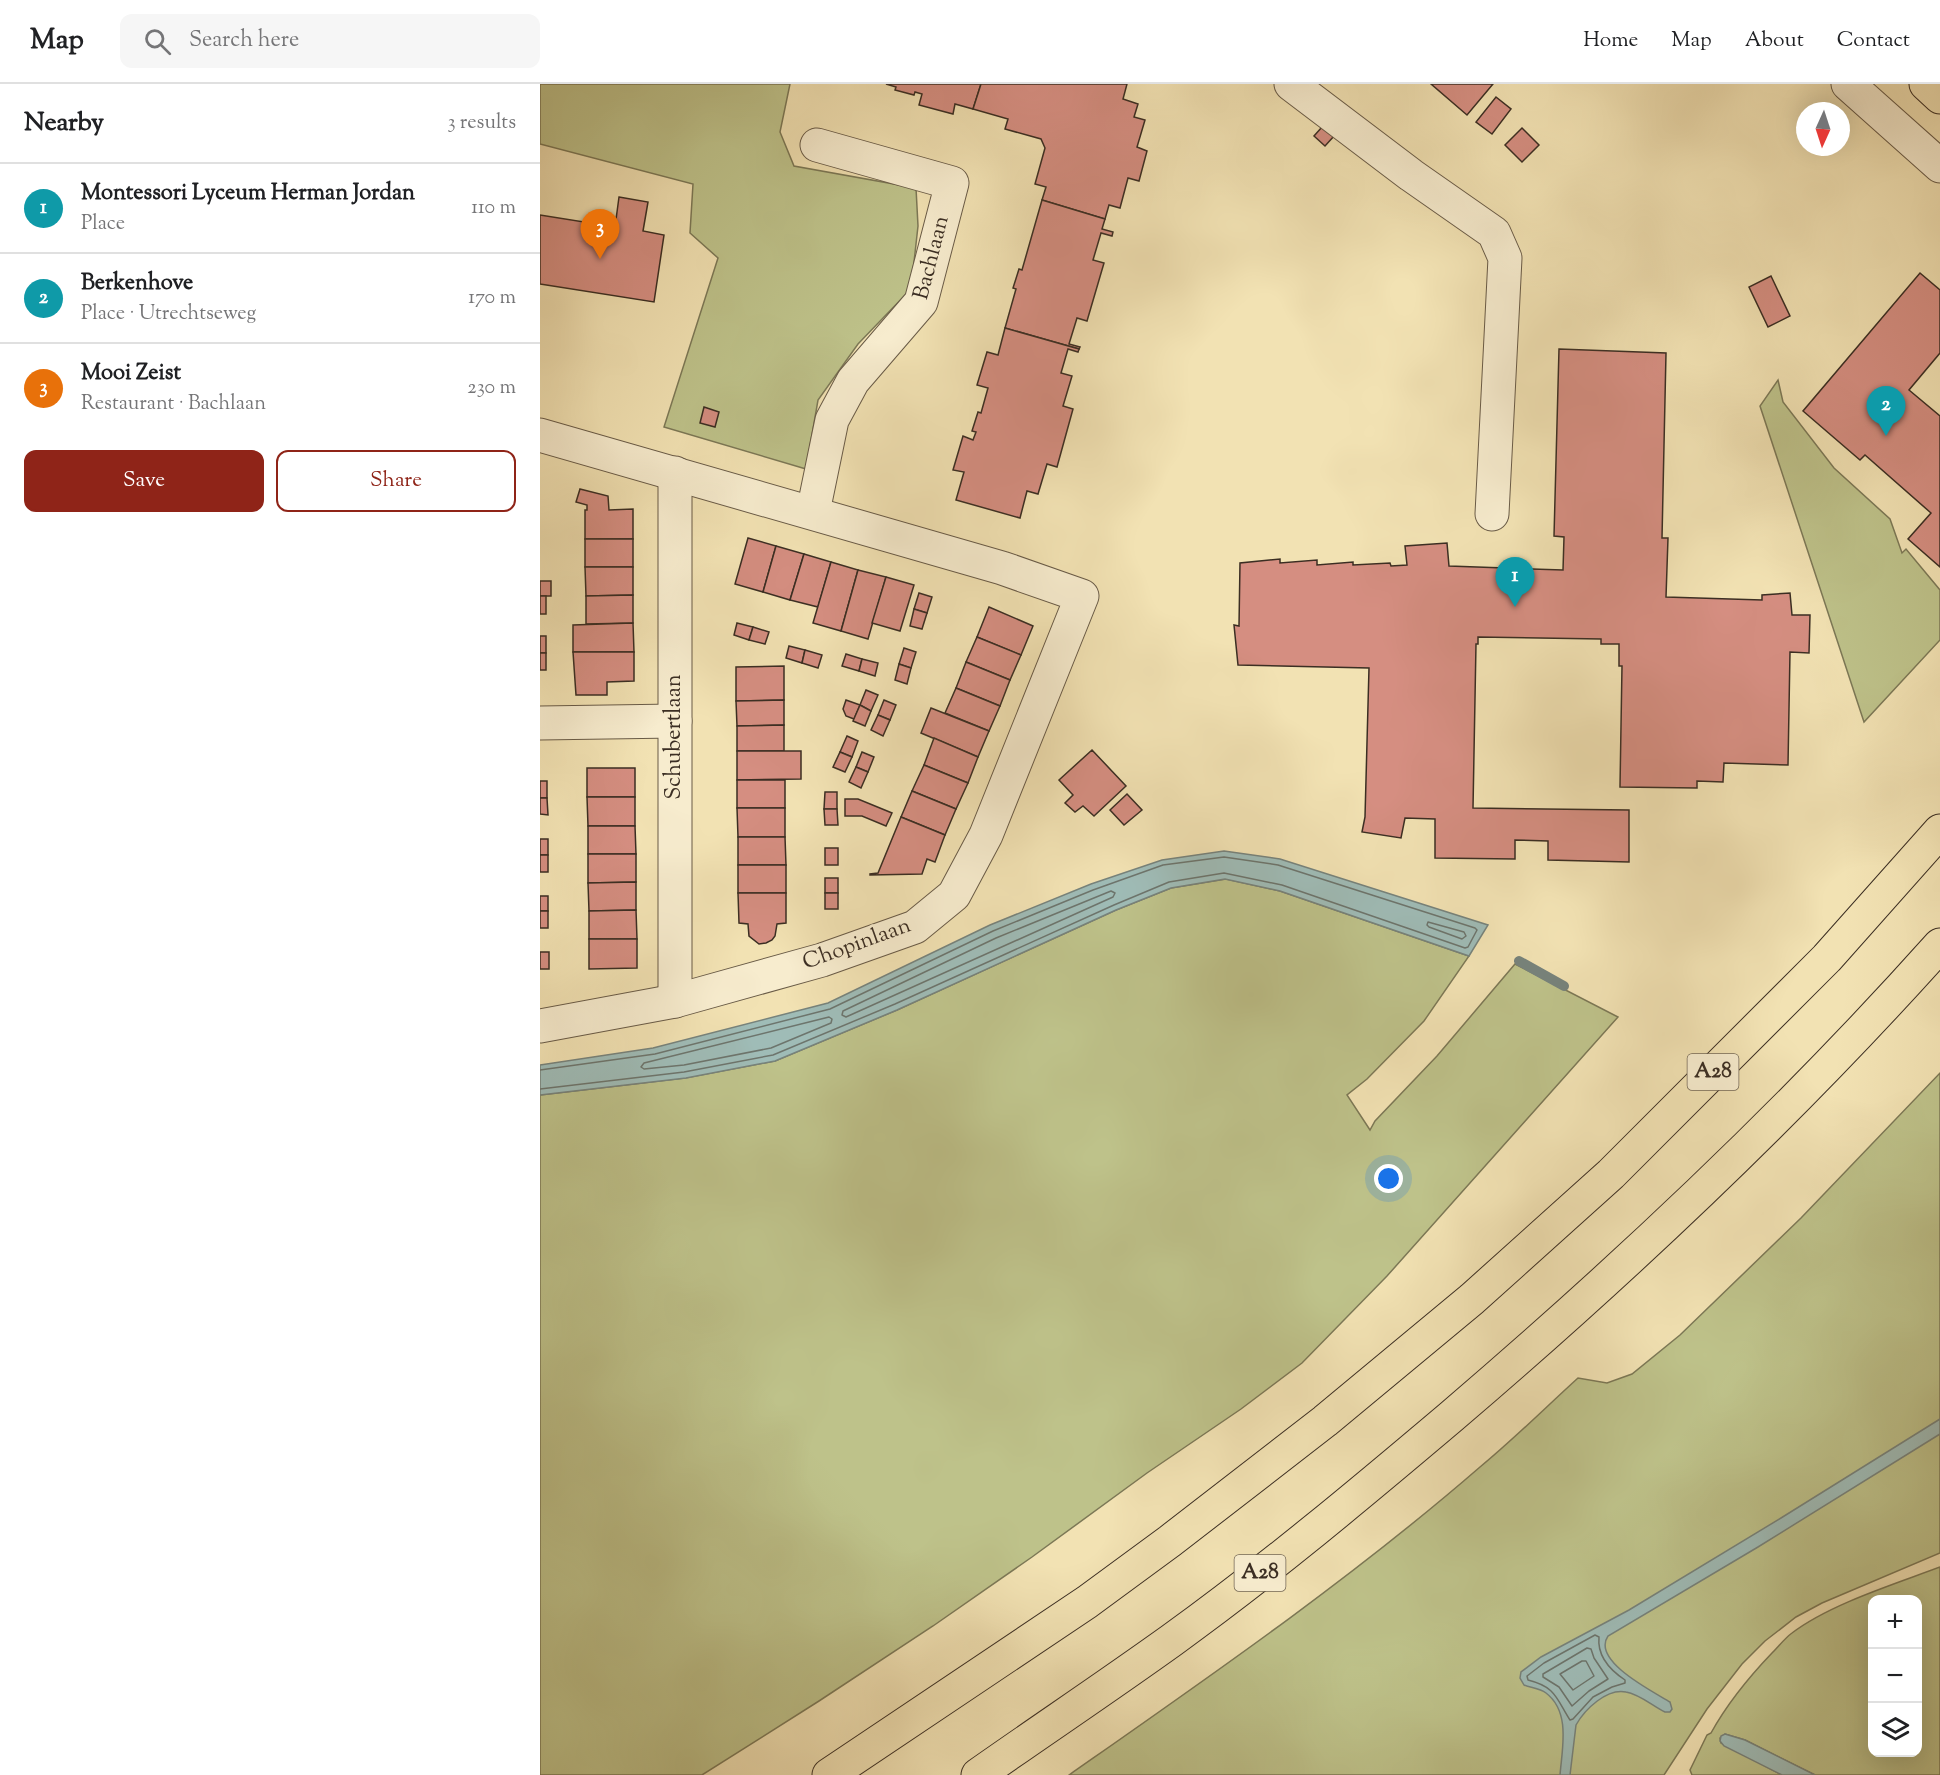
<!DOCTYPE html>
<meta charset="utf-8">
<style>
body{margin:0;font-family:"Sorts Mill Goudy",serif;background:#f6f6f6;color:#202124}
.controls{position:absolute;right:18px;bottom:18px;display:grid;overflow:hidden;border-radius:12px;box-shadow:0 6px 24px #0002}
.controls button{width:54px;height:54px;display:grid;place-items:center;padding:0;border:0;border-bottom:2px solid #e0e0e0;background:#fff;color:#202124;font:30px sans-serif}
.compass{position:absolute;left:1256px;top:18px;width:54px;height:54px;border-radius:50%;background:#fff;box-shadow:0 6px 24px #0002;rotate:183deg}
.you{position:absolute;left:849px;top:1095px;width:21px;height:21px;margin:-15px;border:4px solid #fff;border-radius:50%;background:#1a73e8;box-shadow:0 0 0 9px #1a73e833}
.badge{display:grid;place-items:center;width:39px;height:39px;border-radius:50%;background:#8f2418;color:#fff;font-size:20px;font-weight:700}
.pin{position:absolute;translate:-50% -50px;filter:drop-shadow(0 2px 3px #0008)}
.pin::after{content:'';position:absolute;top:32px;width:21px;height:18px;background:inherit;clip-path:polygon(0 0,100% 0,50% 100%)}
.list{margin:0;padding:0;list-style:none}
h2{display:flex;justify-content:space-between;align-items:center;height:78px;margin:0;padding:0 24px;font-size:26px}
h2 small{font-size:20px;font-weight:400;color:#757577}
.list li{display:grid;grid-template-columns:39px 1fr auto;gap:18px;align-items:center;box-sizing:border-box;height:90px;padding:0 24px;border-top:2px solid #e0e0e0}
.list b{display:block;font-size:22px;white-space:nowrap}
.list p{margin:0;font-size:20px;white-space:nowrap;color:#757577}
.list em{font-size:20px;font-style:normal;color:#757577}
.actions{display:flex;gap:12px;padding:18px 24px}
.actions a{flex:1;padding:14px 0;border:2px solid #8f2418;border-radius:12px;text-align:center;font-size:21px;color:#8f2418}
.actions .main{background:#8f2418;color:#fff}
.icon{flex:none;width:33px;height:33px;fill:none;stroke:currentColor;stroke-width:2;stroke-linecap:round;stroke-linejoin:round}
.map{position:relative;flex:none;width:1400px;height:1691px;overflow:hidden}
header{display:flex;align-items:center;gap:36px;box-sizing:border-box;height:84px;padding:0 30px;background:#fff;border-bottom:2px solid #e0e0e0}
header strong{font-size:28px}
nav{display:flex;gap:33px;margin-inline-start:auto;font-size:21px}
.search{width:420px;height:54px;background:#f6f6f6;display:flex;align-items:center;gap:15px;box-sizing:border-box;padding:0 21px;border-radius:12px;color:#757577;font-size:22px}
main{display:flex}
aside{flex:1;background:#fff}
.map>svg:first-child{display:block}
.green{fill:#bec28a;stroke:#7c7856;stroke-width:1.5;fill-rule:evenodd}
.water{fill:#9fbcb7;stroke:#77837c;stroke-width:1.5}
.lines{fill:none;stroke-linecap:round;stroke-linejoin:round}
.shore{stroke:#6d756d;stroke-width:1.5}
.stream{stroke:#77837c;stroke-width:10}
.building{fill:#d58e81;stroke:#3b2e23;stroke-width:1.5}
.minor-casing{stroke:#695b47;stroke-width:35}
.major-casing{stroke:#3b2e23;stroke-width:35}
.highway-casing{stroke:#3b2e23;stroke-width:35}
.minor{stroke:#f7ecce;stroke-width:33}
.major{stroke:#f2e2b3;stroke-width:33}
.highway{stroke:#f2e2b3;stroke-width:33}
.labels{text-anchor:middle;dominant-baseline:central;stroke-width:5;stroke-linejoin:round;paint-order:stroke}
.shield{fill:#f7ecce;stroke:#736756;stroke-width:1.5}
.shield-label{font-size:21px;font-weight:bold;fill:#3b2e23}
.street-label{font-size:22px;fill:#3b2e23;stroke:#f7ecce}
</style>
<header>
<strong>Map</strong>
<div class="search"><svg class="icon" aria-label="search" viewBox="0 0 24 24"><circle cx="10" cy="10" r="6"/><path d="M15 15l6 6"/></svg>Search here</div>
<nav><a>Home</a><a>Map</a><a>About</a><a>Contact</a></nav>
</header>
<main>
<aside>
<h2>Nearby<small>3 results</small></h2>
<ul class="list">
<li><span class="badge" style="background:#0f9aa8">1</span><div><b>Montessori Lyceum Herman Jordan</b><p>Place</p></div><em>110 m</em></li>
<li><span class="badge" style="background:#0f9aa8">2</span><div><b>Berkenhove</b><p>Place · Utrechtseweg</p></div><em>170 m</em></li>
<li><span class="badge" style="background:#e8710a">3</span><div><b>Mooi Zeist</b><p>Restaurant · Bachlaan</p></div><em>230 m</em></li>
</ul>
<div class="actions"><a class="main">Save</a><a>Share</a></div>
</aside>
<div class="map">
<svg width="1400" height="1691" viewBox="0 0 1400 1691">
<rect width="100%" height="100%" fill="#f2e2b3"/>
<filter id="stains"><feTurbulence type="fractalNoise" baseFrequency=".00333" numOctaves="4"/><feColorMatrix values="0 0 0 0 .2 0 0 0 0 .09 0 0 0 0 .02 0 0 0 .5 -.17"/></filter>
<radialGradient id="worn" r=".72"><stop offset=".6" stop-color="#630" stop-opacity="0"/><stop offset="1" stop-color="#630" stop-opacity=".3"/></radialGradient>
<g class="green">
<path d="M0,0H250L240,48L254,82L376,104L378,142L371,205L318,260L278,316L266,385L124,343L178,174L150,149L153,100L0,60Z"/>
<path d="M1238,296L1243,318L1294,384L1350,435L1362,469L1366,465L1400,506V556L1324,638L1220,322Z"/>
<path d="M686,795L740,807L929,872L884,937L827,995L807,1011L830,1046L835,1037L897,972L975,880L1078,933L847,1192L762,1279L701,1325L607,1389L492,1473L393,1542L279,1617L162,1691H0V1011L145,994L235,977L357,926L576,826L631,804Z"/>
<path d="M1400,989V1469L1282,1519L1256,1533L1225,1557L1202,1580L1167,1625L1124,1691H529C669,1593 811,1495 940,1383C974,1355 1005,1324 1038,1294L1067,1299L1092,1290L1140,1251L1261,1134Z"/>
<path d="M1400,1483V1691H1275L1205,1656L1185,1650L1180,1654L1181,1659L1242,1691H1152L1150,1686L1167,1651L1171,1649C1187,1620 1209,1593 1232,1569C1239,1562 1245,1554 1252,1549C1290,1520 1355,1500 1400,1483ZM1332,1516H1378V1668H1332Z"/>
</g>
<g class="water">
<path d="M684,767L740,775L948,841L929,872L740,807L685,795L631,804L576,826L357,926L235,977L146,994L0,1011V981L113,964L288,919L450,841L551,800L622,776Z"/>
<path d="M1400,1335V1350L1218,1463L1068,1552C1051,1577 1114,1608 1130,1618L1132,1625L1130,1628H1125C1113,1622 1099,1610 1086,1608C1067,1604 1045,1625 1036,1641L1030,1691H1020C1022,1665 1031,1628 1006,1609C999,1604 991,1604 984,1601L980,1594L981,1588L1001,1573L1089,1526L1241,1434Z"/>
<path d="M1185,1650L1205,1656L1275,1691H1242L1184,1662L1180,1657L1181,1652Z"/>
</g>
<g class="lines">
<g class="shore">
<path d="M571,807L575,809L573,813L306,933L302,931L303,927L456,854Z"/>
<path d="M888,838L924,848L926,852L922,855L889,843L887,841Z"/>
<path d="M289,933L292,935L291,939L231,964L144,981L104,985L101,983L104,979Z"/>
<path d="M0,986L115,970L290,925L453,847L553,806L623,781L684,773L738,781L935,844L937,846L928,863L925,864L742,801L684,789L629,798L574,821L355,920L233,971L144,988L0,1005"/>
<path d="M1055,1551L1059,1553C1057,1572 1070,1586 1085,1596V1599L1072,1603L1053,1613L1033,1635L1030,1636C1016,1614 1016,1603 988,1596L987,1592L1004,1579Z"/>
<path d="M1047,1564L1051,1565L1054,1574L1068,1595L1049,1607L1032,1622L1019,1603L1003,1593V1590Z"/>
<path d="M1042,1577H1046L1054,1592L1033,1606L1020,1590Z"/>
</g>
<path class="stream" d="M979,877L1024,902"/>
</g>
<g class="building">
<path d="M346,0H441L433,25L415,20L413,30L379,21L382,10L375,8L374,11L355,6L356,3Z"/>
<path d="M441,0H587L583,15L598,20L594,33L605,36L597,63L607,67L599,97L588,94L580,124L569,121L565,135L502,116L506,103L495,100L505,64L501,55L465,45L468,35L433,25Z"/>
<path d="M891,0H953L927,31Z"/>
<path d="M956,13L971,25L952,50L936,38Z"/>
<path d="M782,43L794,52L785,62L774,52Z"/>
<path d="M982,44L999,61L982,78L965,61Z"/>
<path d="M79,113L108,118L103,147L124,151L114,218L0,200V131L75,143Z"/>
<path d="M502,116L565,135L562,145L573,148L572,152L561,149L553,176L564,179L547,237L537,234L529,260L540,263L539,265L465,244L476,205L473,204L479,185L482,186Z"/>
<path d="M1380,189L1400,206V269L1369,306L1400,332V483L1368,455L1391,429L1325,371L1320,376L1263,327Z"/>
<path d="M1231,192L1250,232L1228,243L1209,203Z"/>
<path d="M465,244L539,265L538,268L528,265L521,289L532,292L523,322L533,325L517,383L507,380L498,410L487,407L480,434L416,416L424,388L413,386L423,352L433,356L436,348L432,347L438,328L441,329L448,304L437,301L447,268L458,271Z"/>
<path d="M1019,265L1126,269L1122,454H1128L1126,513L1222,516V511L1250,509L1252,531H1270L1269,569L1250,568L1248,681L1184,679L1183,698L1157,697V704L1080,703L1082,582H1079V560H1061V555L938,553V560H936L933,724L1089,726V778L1008,776V757L975,756V775L895,774V735L865,734L861,754L822,748L825,733L829,584L698,581L694,541L699,542L700,479L740,475V479L777,476V481L813,478V481L850,479L851,482L867,481L865,462L907,459L909,482L1023,486L1024,453L1014,452Z"/>
<path d="M164,323L179,328L175,343L160,339Z"/>
<path d="M40,405L68,412L69,426L93,425V455H45V426H47V421L36,418Z"/>
<path d="M208,454L236,462L223,508L195,500Z"/>
<rect x="45" y="455" width="48" height="28"/>
<path d="M236,462L264,470L250,516L223,508Z"/>
<path d="M264,470L291,478L278,523L250,516Z"/>
<path d="M291,478L318,486L301,547L273,539Z"/>
<path d="M45,483H93V511L46,512Z"/>
<path d="M318,486L346,493L328,555L301,547Z"/>
<path d="M346,493L374,501L360,547L332,539Z"/>
<rect x="0" y="497" width="11" height="15"/>
<path d="M379,509L392,513L387,529L374,525Z"/>
<path d="M93,511V539L46,540V512Z"/>
<rect x="0" y="512" width="6" height="18"/>
<path d="M449,523L493,542L481,571L437,553Z"/>
<path d="M374,525L387,529L382,545L370,542Z"/>
<path d="M93,539L94,568H33V541Z"/>
<path d="M197,539L213,543L209,556L194,551Z"/>
<path d="M213,543L229,548L225,560L209,556Z"/>
<rect x="0" y="552" width="6" height="17"/>
<path d="M437,553L481,571L470,596L426,578Z"/>
<path d="M249,562L265,566L262,579L246,574Z"/>
<path d="M364,564L376,568L371,584L359,580Z"/>
<path d="M265,566L282,571L278,584L262,579Z"/>
<path d="M33,568H94V597L67,598V611H36Z"/>
<rect x="0" y="569" width="6" height="17"/>
<path d="M306,570L322,575L319,587L302,582Z"/>
<path d="M322,575L338,579L335,592L319,587Z"/>
<path d="M426,578L470,596L460,622L416,604Z"/>
<path d="M359,580L371,584L367,600L355,596Z"/>
<path d="M244,582V616L196,617V583Z"/>
<path d="M416,604L460,622L449,647L405,629Z"/>
<path d="M326,606L338,611L331,627L320,621Z"/>
<path d="M244,616V641L197,642L196,617Z"/>
<path d="M306,616L320,621L314,635L306,632L303,625Z"/>
<path d="M344,616L356,621L350,636L338,631Z"/>
<path d="M320,621L331,627L325,642L313,637Z"/>
<path d="M391,624L449,647L438,673L381,649Z"/>
<path d="M338,631L350,636L343,652L331,646Z"/>
<path d="M244,641V667H197V642Z"/>
<path d="M307,652L318,657L312,673L300,668Z"/>
<path d="M394,654L438,673L428,699L384,681Z"/>
<path d="M552,666L586,702L554,732L543,722L535,728L525,719L533,711L519,696Z"/>
<path d="M197,667H261V695L197,696Z"/>
<path d="M300,668L312,673L305,688L293,683Z"/>
<path d="M322,668L334,673L328,688L316,683Z"/>
<path d="M384,681L428,699L416,725L372,707Z"/>
<path d="M316,683L328,688L321,704L309,698Z"/>
<rect x="47" y="684" width="48" height="29"/>
<rect x="197" y="696" width="48" height="28"/>
<rect x="0" y="697" width="7" height="17"/>
<path d="M372,707L416,725L405,751L361,733Z"/>
<path d="M285,708H297V725H284Z"/>
<path d="M587,710L602,726L584,741L570,726Z"/>
<path d="M47,713H95V742H48Z"/>
<path d="M0,714H7L8,731L0,730Z"/>
<path d="M305,715H318L352,729L346,742L322,732H305Z"/>
<path d="M197,724H245V753H198Z"/>
<path d="M284,725H297L298,741H285Z"/>
<path d="M361,733L405,751L395,778L387,775L382,790L330,791V790L338,789Z"/>
<path d="M48,742H95L96,770H48Z"/>
<path d="M198,753H245L246,781H198Z"/>
<rect x="0" y="755" width="8" height="16"/>
<rect x="285" y="764" width="13" height="17"/>
<path d="M48,770H96V798L48,799Z"/>
<rect x="0" y="771" width="8" height="17"/>
<rect x="198" y="781" width="48" height="28"/>
<rect x="285" y="794" width="13" height="15"/>
<path d="M96,798V826L49,827L48,799Z"/>
<path d="M198,809H246V839L237,840L235,852L232,856L226,859L219,860L209,852L208,840L199,839Z"/>
<rect x="285" y="809" width="13" height="16"/>
<rect x="0" y="812" width="8" height="15"/>
<path d="M96,826L97,855H49V827Z"/>
<rect x="0" y="827" width="8" height="17"/>
<path d="M49,855H97V884L49,885Z"/>
<rect x="0" y="868" width="9" height="17"/>
</g>
<g class="lines">
<g class="minor-casing">
<g id="minor">
<path d="M751,0L871,91L954,149L965,174L952,430"/>
<path d="M1308,0L1400,82"/>
<path d="M0,351L462,484L542,512L446,751L414,811L375,843L282,876L135,917L0,942"/>
<path d="M135,389V917"/>
<path id="s1" d="M273,428L292,336L313,297L381,218L412,99L277,61"/>
<path d="M0,639L135,637"/>
</g>
</g>
<g class="major-casing">
<path id="major" d="M1386,0L1400,13"/>
</g>
<g class="highway-casing">
<g id="highway">
<path d="M289,1691L547,1518L630,1457L785,1337L932,1215L1071,1090L1287,874L1400,747"/>
<path d="M438,1691C502,1646 568,1602 632,1556C729,1486 821,1409 912,1332C1084,1185 1249,1030 1400,861"/>
</g>
</g>
<use href="#minor" class="minor"/>
<use href="#major" class="major"/>
<use href="#highway" class="highway"/>
</g>
<g class="labels">
<g class="shield">
<rect x="1147.5" y="970" width="51" height="36" rx="4.5"/>
<rect x="694.5" y="1471" width="51" height="36" rx="4.5"/>
</g>
<g class="shield-label">
<text x="1173" y="988">A28</text>
<text x="720" y="1489">A28</text>
</g>
<g class="street-label">
<text stroke="none"><textPath href="#s1" startOffset="288">Bachlaan</textPath></text>
<text transform="translate(135 653) rotate(-90)">Schubertlaan</text>
<text transform="translate(317 861) rotate(-20)">Chopinlaan</text>
</g>
</g>
<rect width="100%" height="100%" filter="url(#stains)"/>
<rect width="100%" height="100%" fill="url(#worn)"/>
</svg>
<div class="controls">
<button>+</button>
<button>−</button>
<button><svg class="icon" aria-label="layers" viewBox="0 0 24 24"><path d="M12 4l9 5-9 5-9-5zM3 14l9 5 9-5"/></svg></button>
</div>
<svg class="compass" viewBox="-18 -18 36 36"><path d="M0-13l5 13h-10z" fill="#e53935"/><path d="M0 13l5-13h-10z" fill="#757577"/></svg>
<div class="you"></div>
<div class="pin badge" style="left:975px;top:523px;background:#0f9aa8">1</div>
<div class="pin badge" style="left:1346px;top:352px;background:#0f9aa8">2</div>
<div class="pin badge" style="left:60px;top:175px;background:#e8710a">3</div>
</div>
</main>
